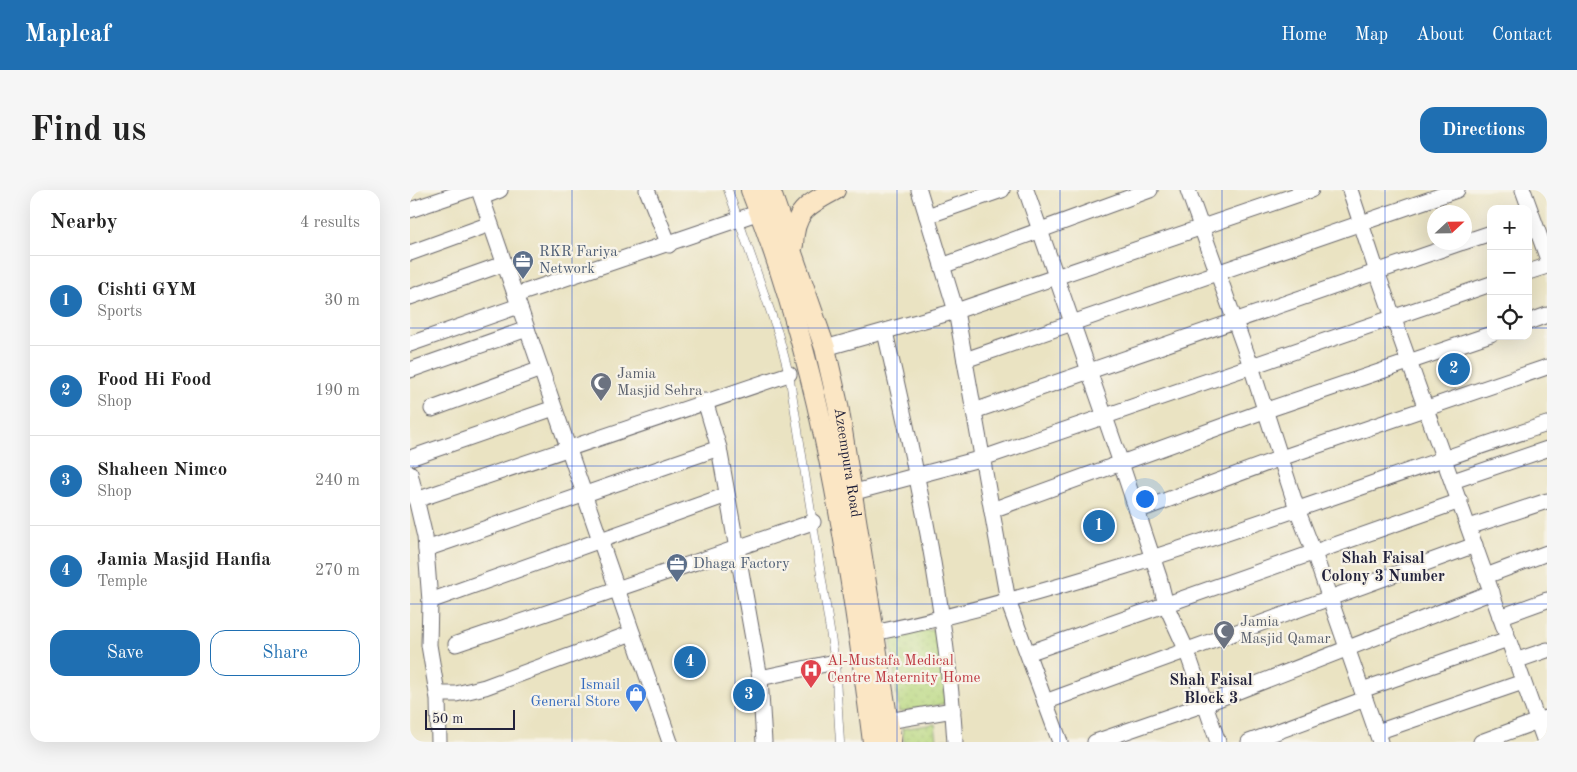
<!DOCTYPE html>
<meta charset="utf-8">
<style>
body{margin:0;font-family:"Old Standard TT",serif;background:#f6f6f6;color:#222}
.controls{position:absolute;right:15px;top:15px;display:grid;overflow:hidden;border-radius:10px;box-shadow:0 5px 20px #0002}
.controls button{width:45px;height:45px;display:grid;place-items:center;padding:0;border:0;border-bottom:1px solid #e0e0e0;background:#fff;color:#222;font:25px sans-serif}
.compass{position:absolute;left:1017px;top:15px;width:45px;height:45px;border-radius:50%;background:#fff;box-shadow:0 5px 20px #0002;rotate:68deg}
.scale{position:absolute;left:15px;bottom:12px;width:90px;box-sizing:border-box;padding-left:5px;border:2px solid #22223b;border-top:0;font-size:14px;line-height:18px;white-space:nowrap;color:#22223b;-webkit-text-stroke:4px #f7f3e8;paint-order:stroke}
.you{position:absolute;left:734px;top:308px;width:18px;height:18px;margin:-12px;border:4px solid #fff;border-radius:50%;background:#1a73e8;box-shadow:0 0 0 8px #1a73e833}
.badge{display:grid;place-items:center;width:32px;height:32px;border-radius:50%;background:#1f6fb2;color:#fff;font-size:16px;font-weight:700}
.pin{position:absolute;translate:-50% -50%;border:2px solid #fff;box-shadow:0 1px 5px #0006}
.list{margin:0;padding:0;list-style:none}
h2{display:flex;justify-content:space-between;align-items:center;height:65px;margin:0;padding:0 20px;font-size:21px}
h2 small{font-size:16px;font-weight:400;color:#767676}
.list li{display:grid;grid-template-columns:32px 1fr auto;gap:15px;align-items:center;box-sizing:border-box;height:90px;padding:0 20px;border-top:1px solid #e0e0e0}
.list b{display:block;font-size:19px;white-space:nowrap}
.list p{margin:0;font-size:16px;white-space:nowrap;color:#767676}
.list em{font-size:16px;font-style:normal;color:#767676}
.actions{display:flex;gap:10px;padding:15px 20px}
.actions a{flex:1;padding:11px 0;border:1px solid #1f6fb2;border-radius:15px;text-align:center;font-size:18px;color:#1f6fb2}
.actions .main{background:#1f6fb2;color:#fff}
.icon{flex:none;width:28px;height:28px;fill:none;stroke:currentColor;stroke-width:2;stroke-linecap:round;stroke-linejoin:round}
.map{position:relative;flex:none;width:1137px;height:552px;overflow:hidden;border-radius:15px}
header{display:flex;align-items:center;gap:30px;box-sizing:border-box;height:70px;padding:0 25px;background:#1f6fb2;color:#fff}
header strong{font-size:24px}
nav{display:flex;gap:28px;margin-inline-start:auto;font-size:18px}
.intro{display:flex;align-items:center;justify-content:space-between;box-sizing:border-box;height:120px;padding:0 30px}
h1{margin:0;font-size:35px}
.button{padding:12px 22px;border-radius:15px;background:#1f6fb2;color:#fff;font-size:18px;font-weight:700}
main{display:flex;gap:30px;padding:0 30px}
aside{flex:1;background:#fff;border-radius:15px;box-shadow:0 5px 20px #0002}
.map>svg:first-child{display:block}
.grass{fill:url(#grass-dots);stroke:#6d7d5d}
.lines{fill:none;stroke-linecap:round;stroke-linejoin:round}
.lane-casing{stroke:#68666a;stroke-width:9}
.street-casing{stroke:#68666a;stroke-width:17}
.secondary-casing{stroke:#68666a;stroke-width:22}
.lane{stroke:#fff;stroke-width:8}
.street{stroke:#fff;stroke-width:15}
.secondary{stroke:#fbe6c4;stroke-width:20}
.grid{fill:none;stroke:#1d4ed8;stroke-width:1;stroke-opacity:0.55}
.labels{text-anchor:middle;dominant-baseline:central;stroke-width:4.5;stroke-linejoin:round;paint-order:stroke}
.service-label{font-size:15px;fill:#4e5e75;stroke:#f7f3e8;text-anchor:start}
.worship-label{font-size:15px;fill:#5b616d;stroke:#f7f3e8;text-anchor:start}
.street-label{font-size:15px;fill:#22223b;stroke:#f7f3e8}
.health-label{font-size:15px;fill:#be3a42;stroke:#f7f3e8;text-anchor:start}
.shop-label{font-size:15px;fill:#366cbe;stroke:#f7f3e8;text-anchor:end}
.neighbourhood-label{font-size:16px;font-weight:bold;fill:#22223b;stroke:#f7f3e8}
</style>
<header>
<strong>Mapleaf</strong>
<nav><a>Home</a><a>Map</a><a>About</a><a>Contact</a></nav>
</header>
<div class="intro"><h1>Find us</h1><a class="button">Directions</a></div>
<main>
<aside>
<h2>Nearby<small>4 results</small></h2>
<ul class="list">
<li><span class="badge">1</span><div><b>Cishti GYM</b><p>Sports</p></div><em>30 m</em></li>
<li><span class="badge">2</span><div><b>Food Hi Food</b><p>Shop</p></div><em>190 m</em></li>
<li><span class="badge">3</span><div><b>Shaheen Nimco</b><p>Shop</p></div><em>240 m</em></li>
<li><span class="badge">4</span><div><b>Jamia Masjid Hanfia</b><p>Temple</p></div><em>270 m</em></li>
</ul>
<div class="actions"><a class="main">Save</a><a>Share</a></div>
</aside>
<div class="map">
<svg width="1137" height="552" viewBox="0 0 1137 552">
<defs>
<pattern id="grass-dots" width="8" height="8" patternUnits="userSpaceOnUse" patternTransform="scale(1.25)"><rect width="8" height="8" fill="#b8d87f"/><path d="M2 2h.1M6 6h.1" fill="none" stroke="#9eb96f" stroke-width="1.8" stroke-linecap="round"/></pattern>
</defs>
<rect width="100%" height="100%" fill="#f7f3e8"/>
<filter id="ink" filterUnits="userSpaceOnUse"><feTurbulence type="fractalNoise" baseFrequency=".02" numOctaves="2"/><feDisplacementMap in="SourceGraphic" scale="10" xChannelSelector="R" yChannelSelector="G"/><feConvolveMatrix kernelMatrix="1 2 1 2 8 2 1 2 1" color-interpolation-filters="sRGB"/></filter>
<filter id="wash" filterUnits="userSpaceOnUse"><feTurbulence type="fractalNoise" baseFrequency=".0096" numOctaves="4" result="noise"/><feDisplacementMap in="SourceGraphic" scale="20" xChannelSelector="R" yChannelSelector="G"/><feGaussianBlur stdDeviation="1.12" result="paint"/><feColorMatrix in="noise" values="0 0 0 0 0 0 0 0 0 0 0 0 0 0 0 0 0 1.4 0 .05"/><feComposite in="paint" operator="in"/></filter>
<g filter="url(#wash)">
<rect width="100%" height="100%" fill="#eae3c2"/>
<g class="grass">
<path d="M528,439L538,513L489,522L480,446Z"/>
<path d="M525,534L527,550L540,549V552H494L492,539Z"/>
</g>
</g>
<g filter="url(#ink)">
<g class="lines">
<g class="lane-casing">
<path id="lane" d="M318,0L368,143L379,184L425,472L430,552"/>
</g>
<g class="street-casing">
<g id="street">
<path d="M69,0L260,552"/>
<path d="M237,0L259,55"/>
<path d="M509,0L546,121L598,411L650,552"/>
<path d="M616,0L711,273L749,387L756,415L776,459L808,552"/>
<path d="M778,0L841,176L887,319L904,363L970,552"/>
<path d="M940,0L967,82L1135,552"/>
<path d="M1113,0L1137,67"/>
<path d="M72,7L90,0"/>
<path d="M0,20L59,0"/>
<path d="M517,26L592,0"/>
<path d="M1054,52L1081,43"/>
<path d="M0,63L80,34"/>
<path d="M532,76L740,0"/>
<path d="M1118,82L1137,76"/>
<path d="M106,105L350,22"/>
<path d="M0,107L93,74"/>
<path d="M1118,132L1137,125"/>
<path d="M475,142C506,277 536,413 545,552"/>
<path d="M0,154L109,116"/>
<path d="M415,158L546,121L901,0"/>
<path d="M555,170L1047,0"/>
<path d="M0,180L117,139"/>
<path d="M295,211L309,258L350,488L354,552"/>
<path d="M22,219L131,179"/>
<path d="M564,221L1053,52"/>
<path d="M0,268L144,218"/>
<path d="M0,283L15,347L20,411L19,455L28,509L29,552"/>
<path d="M1043,291L1137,259"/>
<path d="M441,303L573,268L1081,94"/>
<path d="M6,310L379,184"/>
<path d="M582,320L854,221L1081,144"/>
<path d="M727,321L871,268L1137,177"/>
<path d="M1059,337L1137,311"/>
<path d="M16,359L309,258"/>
<path d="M1076,386L1137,363"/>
<path d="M20,411L317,305"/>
<path d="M1090,427L1137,410"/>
<path d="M464,443C694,395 914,307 1137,234"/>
<path d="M46,454L403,332"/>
<path d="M618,463L1050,311"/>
<path d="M1105,471L1137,460"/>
<path d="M350,488L425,472"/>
<path d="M952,500L1098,449"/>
<path d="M28,504H46L75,497L222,443"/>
<path d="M635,512L1065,355"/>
<path d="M478,531L543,520"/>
<path d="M967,542L1113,492"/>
<path d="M685,552L795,514L1082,402"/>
<path d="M839,552L955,509"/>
<path d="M1071,552L1136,528"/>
</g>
</g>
<g class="secondary-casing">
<g id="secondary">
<path d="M341,0C411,176 440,366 463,552"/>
<path id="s1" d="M360,0L415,158L428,215L481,552"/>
<path d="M383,55C384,21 397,15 425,0"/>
</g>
</g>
<use href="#lane" class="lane"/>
<use href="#street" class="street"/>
<use href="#secondary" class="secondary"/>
</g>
</g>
<path class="grid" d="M162,0V552M325,0V552M487,0V552M650,0V552M812,0V552M975,0V552M0,138H1081M1118,138H1137M0,276H1137M0,414H1137"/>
<defs>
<g id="office-pin" transform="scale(1.125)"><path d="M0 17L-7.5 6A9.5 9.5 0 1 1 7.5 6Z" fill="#5c6f8a" stroke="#f7f3e8"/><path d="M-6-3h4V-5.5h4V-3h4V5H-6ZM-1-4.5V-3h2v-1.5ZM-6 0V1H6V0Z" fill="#fff"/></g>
<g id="mosque-pin" transform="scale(1.125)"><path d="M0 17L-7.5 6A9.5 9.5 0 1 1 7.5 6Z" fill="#6b7280" stroke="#f7f3e8"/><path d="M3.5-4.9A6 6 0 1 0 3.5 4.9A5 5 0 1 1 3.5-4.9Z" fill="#fff"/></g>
<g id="hospital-pin" transform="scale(1.125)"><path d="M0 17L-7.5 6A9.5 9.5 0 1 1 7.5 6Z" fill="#e0444e" stroke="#f7f3e8"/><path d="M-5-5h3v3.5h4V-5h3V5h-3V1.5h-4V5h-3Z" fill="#fff"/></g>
<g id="shop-pin" transform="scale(1.125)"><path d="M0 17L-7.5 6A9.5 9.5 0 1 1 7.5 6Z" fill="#3f7fe0" stroke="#f7f3e8"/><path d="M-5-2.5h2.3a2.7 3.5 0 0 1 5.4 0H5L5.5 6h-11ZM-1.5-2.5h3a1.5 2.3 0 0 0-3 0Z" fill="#fff"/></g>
</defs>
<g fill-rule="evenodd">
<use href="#office-pin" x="113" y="71"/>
<use href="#mosque-pin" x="191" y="193"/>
<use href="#office-pin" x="267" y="374"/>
<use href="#mosque-pin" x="814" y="441"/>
<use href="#hospital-pin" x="401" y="480"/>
<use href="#shop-pin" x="226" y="504"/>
</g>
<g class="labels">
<g class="service-label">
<text x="129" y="62">RKR Fariya<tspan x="129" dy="17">Network</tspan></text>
<text x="283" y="374">Dhaga Factory</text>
</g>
<g class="worship-label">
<text x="207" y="184">Jamia<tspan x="207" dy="17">Masjid Sehra</tspan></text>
<text x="830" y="432">Jamia<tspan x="830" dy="17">Masjid Qamar</tspan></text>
</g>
<g class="street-label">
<text stroke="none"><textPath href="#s1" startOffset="284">Azeempura Road</textPath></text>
</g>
<g class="health-label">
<text x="417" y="471">Al-Mustafa Medical<tspan x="417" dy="17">Centre Maternity Home</tspan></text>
</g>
<g class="shop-label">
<text x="210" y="495">Ismail<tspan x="210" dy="17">General Store</tspan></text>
</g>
<g class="neighbourhood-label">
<text x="973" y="369">Shah Faisal<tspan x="973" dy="18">Colony 3 Number</tspan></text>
<text x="801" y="491">Shah Faisal<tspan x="801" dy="18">Block 3</tspan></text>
</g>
</g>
</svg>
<div class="controls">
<button>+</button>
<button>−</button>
<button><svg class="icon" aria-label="locate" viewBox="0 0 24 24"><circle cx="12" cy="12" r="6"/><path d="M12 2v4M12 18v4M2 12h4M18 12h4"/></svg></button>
</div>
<svg class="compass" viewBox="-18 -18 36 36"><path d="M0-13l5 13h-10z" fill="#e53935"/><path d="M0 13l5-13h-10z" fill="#767676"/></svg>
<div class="scale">50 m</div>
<div class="you"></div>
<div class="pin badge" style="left:689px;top:336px">1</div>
<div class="pin badge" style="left:1044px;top:179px">2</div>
<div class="pin badge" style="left:339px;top:505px">3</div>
<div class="pin badge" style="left:280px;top:472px">4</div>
</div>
</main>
